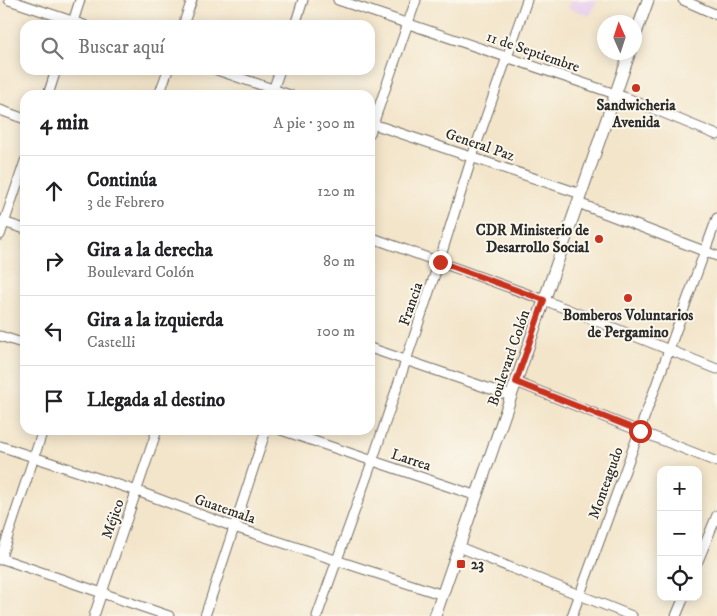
<!DOCTYPE html>
<html lang="es">
<meta charset="utf-8">
<style>
body{margin:0;font-family:"IM FELL DW Pica",serif;background:#f2f2f2;color:#202124}
.controls{position:absolute;right:15px;bottom:15px;display:grid;overflow:hidden;border-radius:10px;box-shadow:0 2px 12px #0003}
.controls button{width:45px;height:45px;display:grid;place-items:center;padding:0;border:0;border-bottom:1px solid #e0e0e0;background:#fff;color:#202124;font:25px sans-serif}
.compass{position:absolute;left:597px;top:15px;width:45px;height:45px;border-radius:50%;background:#fff;box-shadow:0 2px 12px #0003;rotate:357deg}
.stop{position:absolute;width:15px;height:15px;margin:-11px;border:4px solid #c8321e;border-radius:50%;background:#fff}
.stop.end{background:#c8321e;border-color:#fff;box-shadow:0 1px 5px #0008}
.list{margin:0;padding:0;list-style:none}
h2{display:flex;justify-content:space-between;align-items:center;height:65px;margin:0;padding:0 20px;font-size:21px}
h2 small{font-size:16px;font-weight:400;color:#757577}
.list li{display:grid;grid-template-columns:32px 1fr auto;gap:15px;align-items:center;box-sizing:border-box;height:70px;padding:0 20px;border-top:1px solid #e0e0e0}
.list b{display:block;font-size:19px;white-space:nowrap}
.list p{margin:0;font-size:16px;white-space:nowrap;color:#757577}
.list em{font-size:16px;font-style:normal;color:#757577}
.icon{flex:none;width:28px;height:28px;fill:none;stroke:currentColor;stroke-width:2;stroke-linecap:round;stroke-linejoin:round}
.map{position:relative;flex:none;width:717px;height:616px;overflow:hidden}
.search{position:absolute;background:#fff;box-shadow:0 2px 12px #0003;left:20px;top:20px;width:355px;height:55px;display:flex;align-items:center;gap:12px;box-sizing:border-box;padding:0 18px;border-radius:15px;color:#757577;font-size:19px}
.panel{position:absolute;background:#fff;box-shadow:0 2px 12px #0003;left:20px;top:90px;width:355px;height:345px;border-radius:15px}
.map>svg:first-child{display:block}
.built{fill:#e9d2ed}
.lines{fill:none;stroke-linecap:round;stroke-linejoin:round}
.street-casing{stroke:#716c63;stroke-width:11}
.secondary-casing{stroke:#716c63;stroke-width:13}
.street{stroke:#fff;stroke-width:9}
.secondary{stroke:#fff;stroke-width:11}
.route{stroke:#c8321e;stroke-width:6}
.poi-dot{fill:#c8321e;stroke:#fbf7ec;stroke-width:2}
.labels{text-anchor:middle;dominant-baseline:central;stroke-width:4;stroke-linejoin:round;paint-order:stroke}
.street-label{font-size:15px;fill:#2b2b2b;stroke:#fbf7ec}
.poi-label{font-size:15px;font-weight:bold;fill:#2b2b2b;stroke:#fbf7ec}
</style>
<div class="map">
<svg width="717" height="616" viewBox="0 0 717 616">
<rect width="100%" height="100%" fill="#fbf7ec"/>
<filter id="ink" filterUnits="userSpaceOnUse"><feTurbulence type="fractalNoise" baseFrequency=".02" numOctaves="2"/><feDisplacementMap in="SourceGraphic" scale="10" xChannelSelector="R" yChannelSelector="G"/><feConvolveMatrix kernelMatrix="1 2 1 2 8 2 1 2 1" color-interpolation-filters="sRGB"/></filter>
<filter id="wash" filterUnits="userSpaceOnUse"><feTurbulence type="fractalNoise" baseFrequency=".0096" numOctaves="4" result="noise"/><feDisplacementMap in="SourceGraphic" scale="20" xChannelSelector="R" yChannelSelector="G"/><feGaussianBlur stdDeviation="1.12" result="paint"/><feColorMatrix in="noise" values="0 0 0 0 0 0 0 0 0 0 0 0 0 0 0 0 0 1.4 0 .05"/><feComposite in="paint" operator="in"/></filter>
<g filter="url(#wash)">
<rect width="100%" height="100%" fill="#f3e5ca"/>
<path class="built" d="M570,0H597L590,16L568,8Z"/>
</g>
<g filter="url(#ink)">
<g class="lines">
<g class="street-casing">
<g id="street">
<path d="M9,0L84,25"/>
<path d="M338,0L627,98L717,135"/>
<path d="M683,0L717,15"/>
<path d="M72,25L80,0"/>
<path d="M183,25L192,0"/>
<path d="M295,25L303,0"/>
<path d="M217,70L290,95"/>
<path d="M272,93L280,70"/>
<path d="M48,95L56,70"/>
<path d="M159,95L168,70"/>
<path d="M0,110L25,119"/>
<path d="M370,123L581,194"/>
<path d="M370,133L416,0"/>
<path d="M578,203L717,256"/>
<path d="M0,221L25,229"/>
<path d="M0,235L25,161"/>
<path d="M370,237L544,300L717,369"/>
<path d="M0,336L25,344"/>
<path d="M370,348L511,396"/>
<path d="M516,382L717,462"/>
<path d="M281,430L477,496"/>
<path d="M0,446L137,491L234,527L443,595"/>
<path d="M459,547L632,616"/>
<path d="M0,558L169,616"/>
<path d="M0,560L43,430"/>
<path d="M698,561L717,515"/>
<path d="M94,616L157,430"/>
<path d="M205,616L266,430"/>
<path d="M317,616L372,462L439,262L472,157L527,0"/>
<path d="M572,616L717,218"/>
<path d="M676,616L684,597"/>
</g>
</g>
<g class="secondary-casing">
<g id="secondary">
<path d="M634,39L648,0"/>
<path d="M435,616L630,52"/>
</g>
</g>
<use href="#street" class="street"/>
<use href="#secondary" class="secondary"/>
</g>
</g>
<g class="lines" filter="url(#ink)">
<path class="route" d="M440,262L544,300L516,382L640,431"/>
</g>
<g class="poi-dot">
<circle cx="636" cy="88" r="5"/>
<circle cx="599" cy="239" r="5"/>
<circle cx="628" cy="298" r="5"/>
<rect x="456" y="559" width="10" height="10" rx="2.5"/>
</g>
<g class="labels">
<g class="street-label">
<text transform="translate(533 52) rotate(19)">11 de Septiembre</text>
<text transform="translate(480 145) rotate(19)">General Paz</text>
<text transform="translate(411 304) rotate(-71)">Francia</text>
<text transform="translate(509 358) rotate(-71)">Boulevard Colón</text>
<text transform="translate(411 460) rotate(18)">Larrea</text>
<text transform="translate(606 483) rotate(-70)">Monteagudo</text>
<text transform="translate(225 509) rotate(19)">Guatemala</text>
<text transform="translate(113 519) rotate(-71)">Méjico</text>
</g>
<g class="poi-label">
<text x="636" y="105">Sandwicheria<tspan x="636" dy="17">Avenida</tspan></text>
<text x="589" y="230" text-anchor="end">CDR Ministerio de<tspan x="589" dy="17">Desarrollo Social</tspan></text>
<text x="628" y="315">Bomberos Voluntarios<tspan x="628" dy="17">de Pergamino</tspan></text>
<text x="471" y="564" text-anchor="start">23</text>
</g>
</g>
</svg>
<div class="controls">
<button>+</button>
<button>−</button>
<button><svg class="icon" aria-label="locate" viewBox="0 0 24 24"><circle cx="12" cy="12" r="6"/><path d="M12 2v4M12 18v4M2 12h4M18 12h4"/></svg></button>
</div>
<svg class="compass" viewBox="-18 -18 36 36"><path d="M0-13l5 13h-10z" fill="#e53935"/><path d="M0 13l5-13h-10z" fill="#757577"/></svg>
<div class="stop" style="left:640px;top:431px"></div>
<div class="stop end" style="left:440px;top:262px"></div>
<div class="search"><svg class="icon" aria-label="search" viewBox="0 0 24 24"><circle cx="10" cy="10" r="6"/><path d="M15 15l6 6"/></svg>Buscar aquí</div>
<section class="panel">
<h2>4 min<small>A pie · 300 m</small></h2>
<ul class="list">
<li><svg class="icon" aria-label="ahead" viewBox="0 0 24 24"><path d="M12 20V5M6 11l6-6 6 6"/></svg><div><b>Continúa</b><p>3 de Febrero</p></div><em>120 m</em></li>
<li><svg class="icon" aria-label="right" viewBox="0 0 24 24"><path d="M7 20v-9h11M14 6l5 5-5 5"/></svg><div><b>Gira a la derecha</b><p>Boulevard Colón</p></div><em>80 m</em></li>
<li><svg class="icon" aria-label="left" viewBox="0 0 24 24"><path d="M17 20v-9H6M10 6l-5 5 5 5"/></svg><div><b>Gira a la izquierda</b><p>Castelli</p></div><em>100 m</em></li>
<li><svg class="icon" aria-label="arrive" viewBox="0 0 24 24"><path d="M6 21V4h12l-3 4 3 4H6"/></svg><div><b>Llegada al destino</b></div></li>
</ul>
</section>
</div>
